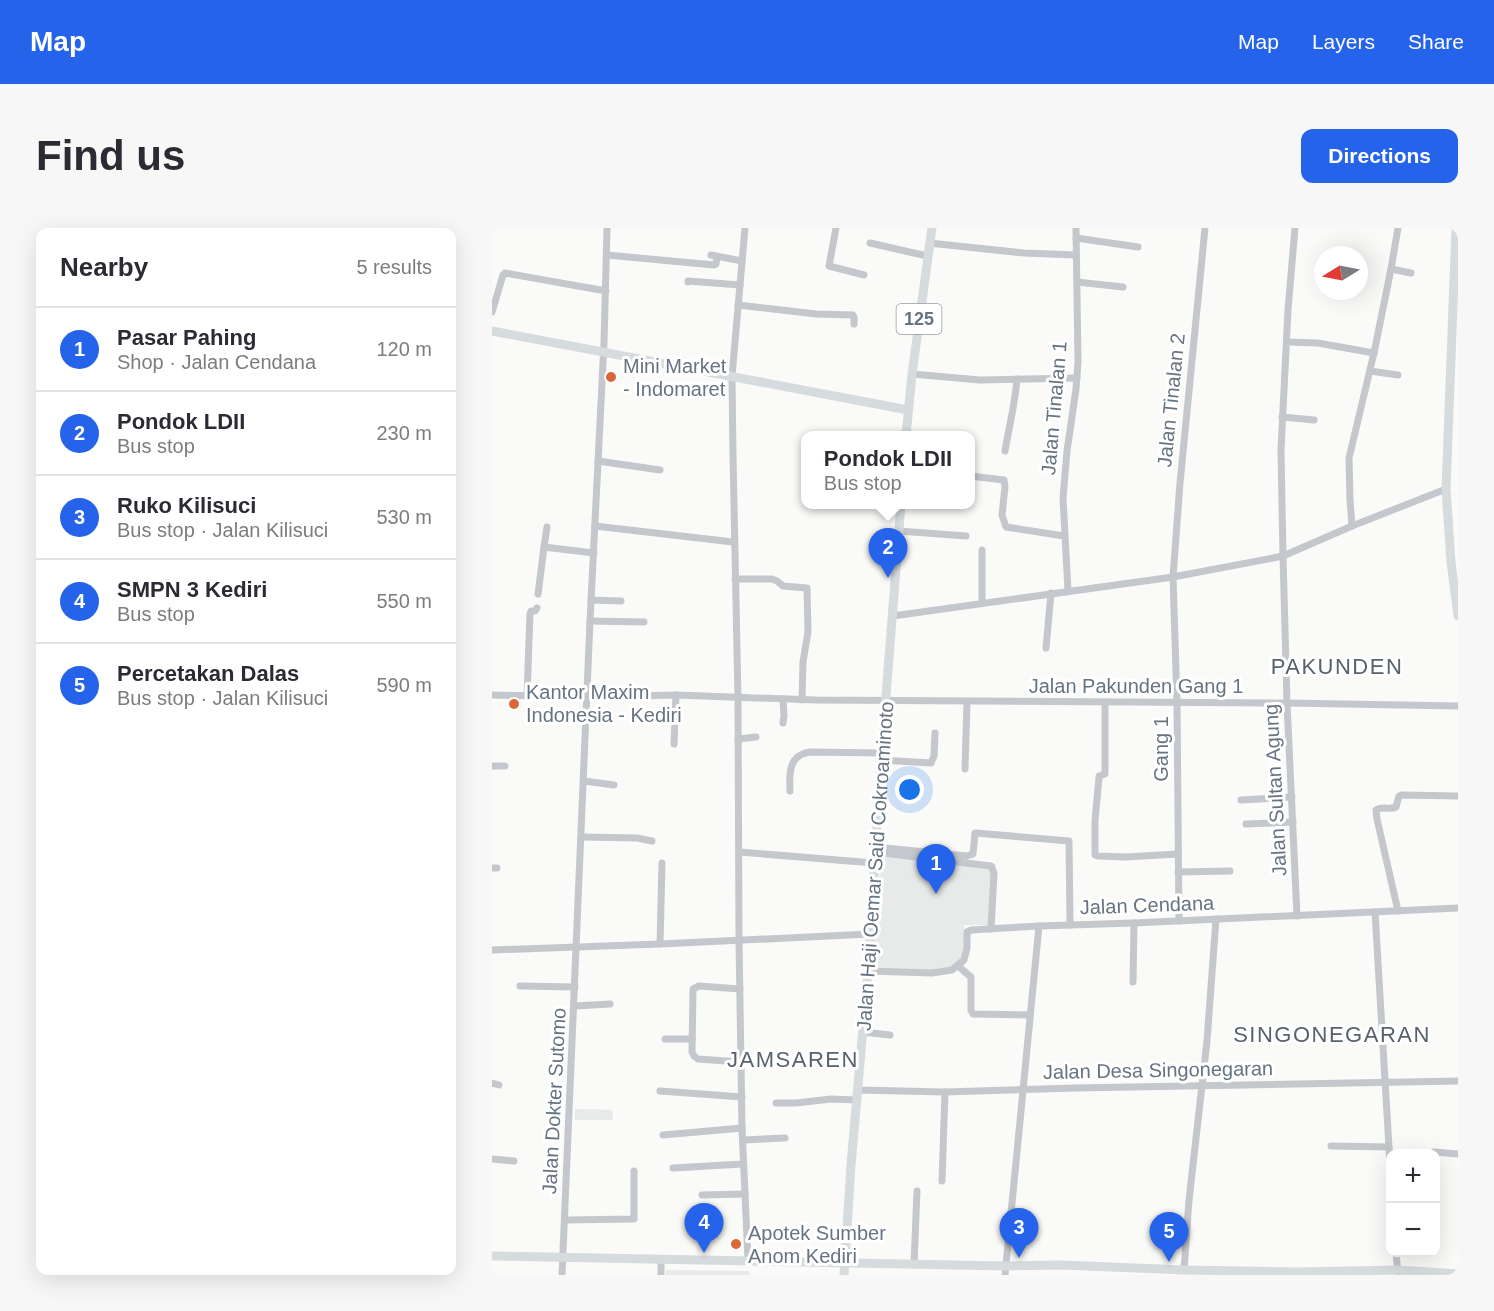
<!DOCTYPE html>
<meta charset="utf-8">
<style>
body{margin:0;font-family:Helvetica,sans-serif;background:#f7f7f7;color:#2b2b33}
.controls{position:absolute;right:18px;bottom:18px;display:grid;overflow:hidden;border-radius:12px;box-shadow:0 6px 24px #0002}
.controls button{width:54px;height:54px;display:grid;place-items:center;padding:0;border:0;border-bottom:2px solid #e1e1e2;background:#fff;color:#2b2b33;font:30px sans-serif}
.compass{position:absolute;left:822px;top:18px;width:54px;height:54px;border-radius:50%;background:#fff;box-shadow:0 6px 24px #0002;rotate:260deg}
.you{position:absolute;left:418px;top:562px;width:21px;height:21px;margin:-15px;border:4px solid #fff;border-radius:50%;background:#1a73e8;box-shadow:0 0 0 9px #1a73e833}
.badge{display:grid;place-items:center;width:39px;height:39px;border-radius:50%;background:#2563eb;color:#fff;font-size:20px;font-weight:700}
.pin{position:absolute;translate:-50% -50px;filter:drop-shadow(0 2px 3px #0008)}
.pin::after{content:'';position:absolute;top:32px;width:21px;height:18px;background:inherit;clip-path:polygon(0 0,100% 0,50% 100%)}
.popup{position:absolute;left:309px;top:203px;width:174px;height:78px;box-sizing:border-box;display:grid;place-content:center;border-radius:12px;background:#fff;filter:drop-shadow(0 2px 4px #0005);font-size:20px;white-space:nowrap;color:#7c7c81}
.popup b{font-size:22px;color:#2b2b33}
.popup::after{content:'';position:absolute;left:50%;top:100%;margin-left:-12px;border:12px solid transparent;border-top-color:#fff}
.list{margin:0;padding:0;list-style:none}
h2{display:flex;justify-content:space-between;align-items:center;height:78px;margin:0;padding:0 24px;font-size:26px}
h2 small{font-size:20px;font-weight:400;color:#7c7c81}
.list li{display:grid;grid-template-columns:39px 1fr auto;gap:18px;align-items:center;box-sizing:border-box;height:84px;padding:0 24px;border-top:2px solid #e1e1e2}
.list b{display:block;font-size:22px;white-space:nowrap}
.list p{margin:0;font-size:20px;white-space:nowrap;color:#7c7c81}
.list em{font-size:20px;font-style:normal;color:#7c7c81}
.map{position:relative;flex:none;width:966px;height:1047px;overflow:hidden;border-radius:12px}
header{display:flex;align-items:center;gap:36px;box-sizing:border-box;height:84px;padding:0 30px;background:#2563eb;color:#fff}
header strong{font-size:28px}
nav{display:flex;gap:33px;margin-inline-start:auto;font-size:21px}
.intro{display:flex;align-items:center;justify-content:space-between;box-sizing:border-box;height:144px;padding:0 36px}
h1{margin:0;font-size:42px}
.button{padding:15px 27px;border-radius:12px;background:#2563eb;color:#fff;font-size:21px;font-weight:700}
main{display:flex;gap:36px;padding:0 36px}
aside{flex:1;background:#fff;border-radius:12px;box-shadow:0 6px 24px #0002}
.map>svg:first-child{display:block}
.built{fill:#e8e9e9}
.lines{fill:none;stroke-linecap:round;stroke-linejoin:round}
.minor{stroke:#c4c7cb;stroke-width:7}
.major{stroke:#d6dbde;stroke-width:9}
.poi-dot{fill:#da6837;stroke:#fff;stroke-width:2}
.labels{text-anchor:middle;dominant-baseline:central;stroke-width:6;stroke-linejoin:round;paint-order:stroke}
.shield{fill:#fff;stroke:#949ea7;stroke-width:1.5}
.shield-label{font-size:18px;font-weight:bold;fill:#667481}
.poi-label{font-size:20px;fill:#667481;stroke:#fff;text-anchor:start}
.street-label{font-size:20px;fill:#667481;stroke:#fff}
.quarter-label{font-size:22px;letter-spacing:1.5px;fill:#58626d;stroke:#fff}
</style>
<header>
<strong>Map</strong>
<nav><a>Map</a><a>Layers</a><a>Share</a></nav>
</header>
<div class="intro"><h1>Find us</h1><a class="button">Directions</a></div>
<main>
<aside>
<h2>Nearby<small>5 results</small></h2>
<ul class="list">
<li><span class="badge">1</span><div><b>Pasar Pahing</b><p>Shop · Jalan Cendana</p></div><em>120 m</em></li>
<li><span class="badge">2</span><div><b>Pondok LDII</b><p>Bus stop</p></div><em>230 m</em></li>
<li><span class="badge">3</span><div><b>Ruko Kilisuci</b><p>Bus stop · Jalan Kilisuci</p></div><em>530 m</em></li>
<li><span class="badge">4</span><div><b>SMPN 3 Kediri</b><p>Bus stop</p></div><em>550 m</em></li>
<li><span class="badge">5</span><div><b>Percetakan Dalas</b><p>Bus stop · Jalan Kilisuci</p></div><em>590 m</em></li>
</ul>
</aside>
<div class="map">
<svg width="966" height="1047" viewBox="0 0 966 1047">
<rect width="100%" height="100%" fill="#fafaf8"/>
<g class="built">
<path d="M389,627L504,636L500,697H472L473,724L469,731L456,742L380,741Z"/>
<path d="M83,881L120,882L121,892H83Z"/>
<path d="M174,1042L257,1043V1047H174Z"/>
</g>
<g class="lines">
<g class="minor">
<path d="M253,0L240,148L241,228L246,470L247,712L250,900L256,1032"/>
<path d="M344,0L337,38L372,47"/>
<path d="M803,0L796,82L789,222L791,328L795,475L805,688"/>
<path d="M584,10L646,19"/>
<path d="M378,15L435,28"/>
<path d="M437,15L532,25L584,27"/>
<path d="M115,27L222,37L224,36L225,29"/>
<path d="M219,27L250,33"/>
<path d="M899,41L919,45"/>
<path d="M196,54V53L248,57"/>
<path d="M585,54L631,59"/>
<path d="M246,77L324,86L361,87L362,89V96"/>
<path d="M0,84L11,47L13,45L114,63"/>
<path d="M795,114L826,115L882,125"/>
<path d="M878,143L906,147"/>
<path d="M420,146L488,152L585,150"/>
<path d="M790,189L822,192"/>
<path d="M513,223C517,199 523,176 525,151"/>
<path d="M106,233L168,242"/>
<path d="M478,248L512,252L513,259L510,287L514,299L572,308"/>
<path d="M103,298L241,314"/>
<path d="M860,298L858,272L857,230L882,125L899,41L906,0"/>
<path d="M55,299L52,319L102,325"/>
<path d="M407,303L474,308"/>
<path d="M243,351H280L285,353L291,358L315,360L316,404L311,434L310,472"/>
<path d="M576,363L571,270L575,223L584,161L586,134L584,0"/>
<path d="M46,366L52,319"/>
<path d="M99,372L129,373"/>
<path d="M490,375V322"/>
<path d="M401,388L681,349L781,330L791,328L860,298L954,261"/>
<path d="M98,393L152,394"/>
<path d="M554,420L559,365"/>
<path d="M0,467L95,469L184,467L324,472L795,475L966,478"/>
<path d="M35,468L38,386L39,383H43L45,380"/>
<path d="M291,471L292,488L291,495"/>
<path d="M613,474V546L607,548V550L603,592V627L606,628L634,629L686,626"/>
<path d="M246,511L264,509"/>
<path d="M182,516L184,467"/>
<path d="M389,532L439,535L442,528L443,505"/>
<path d="M0,538H13"/>
<path d="M473,541L475,474"/>
<path d="M92,553L122,557"/>
<path d="M298,563C297,545 297,526 319,524L390,525"/>
<path d="M749,572L800,569"/>
<path d="M754,596L801,594"/>
<path d="M90,609L145,610L160,613"/>
<path d="M383,619L475,628L481,626L483,605H484L577,613L578,697"/>
<path d="M247,624L382,635"/>
<path d="M383,624L499,638L502,645L499,701"/>
<path d="M0,640H5"/>
<path d="M686,644L738,643"/>
<path d="M906,683L885,591L884,582C890,578 898,582 904,579L907,568L910,567L966,568"/>
<path d="M883,684L898,936"/>
<path d="M687,693L685,474L681,349L688,255L713,0"/>
<path d="M168,716L170,635"/>
<path d="M0,722L168,716L378,706"/>
<path d="M466,738L479,749V782L481,786L538,787"/>
<path d="M376,743L440,745L460,742L472,732L475,720V704L479,702L547,698L642,695L966,680"/>
<path d="M641,754L642,695"/>
<path d="M28,758L83,759"/>
<path d="M248,761L207,758L201,761L200,824L202,828L206,831L249,834"/>
<path d="M83,778L118,776"/>
<path d="M371,804L398,807"/>
<path d="M173,811H200"/>
<path d="M0,855L7,857"/>
<path d="M366,862L453,864L583,860L966,853"/>
<path d="M168,863L250,869"/>
<path d="M284,875H304L339,871L365,872"/>
<path d="M171,907L250,900"/>
<path d="M251,912L293,910"/>
<path d="M839,918L897,919"/>
<path d="M942,924L966,926"/>
<path d="M0,931L22,933"/>
<path d="M181,940L251,936"/>
<path d="M450,953L453,864"/>
<path d="M210,967L253,966"/>
<path d="M73,992L142,991V943"/>
<path d="M904,1024L906,1047"/>
<path d="M169,1031V1047"/>
<path d="M422,1036L425,963"/>
<path d="M692,1042L697,972L715,813L724,691"/>
<path d="M70,1047L98,393L112,115L115,0"/>
<path d="M513,1047L547,698"/>
</g>
<g class="major">
<path d="M964,0L954,261L959,334L966,388"/>
<path d="M0,103L416,182"/>
<path d="M414,208L420,146L440,0"/>
<path d="M0,1028L514,1038L570,1037L692,1042L808,1044L906,1042L966,1046"/>
<path d="M352,1047L359,937L376,743L389,532L409,276"/>
</g>
</g>
<g class="poi-dot">
<circle cx="119" cy="149" r="6"/>
<circle cx="22" cy="476" r="6"/>
<circle cx="244" cy="1016" r="6"/>
</g>
<g class="labels">
<rect class="shield" x="404.5" y="76" width="45" height="30" rx="4.5"/>
<g class="shield-label">
<text x="427" y="91">125</text>
</g>
<g class="poi-label">
<text x="131" y="138">Mini Market<tspan x="131" dy="23">- Indomaret</tspan></text>
<text x="34" y="464">Kantor Maxim<tspan x="34" dy="23">Indonesia - Kediri</tspan></text>
<text x="256" y="1005">Apotek Sumber<tspan x="256" dy="23">Anom Kediri</tspan></text>
</g>
<g class="street-label">
<text transform="translate(679 172) rotate(-84)">Jalan Tinalan 2</text>
<text transform="translate(562 180) rotate(-85)">Jalan Tinalan 1</text>
<text x="644" y="458">Jalan Pakunden Gang 1</text>
<text transform="translate(669 521) rotate(-90)">Gang 1</text>
<text transform="translate(783 562) rotate(-93)">Jalan Sultan Agung</text>
<text transform="translate(383 638) rotate(-86)">Jalan Haji Oemar Said Cokroaminoto</text>
<text transform="translate(655 677) rotate(-2)">Jalan Cendana</text>
<text transform="translate(666 842) rotate(-1)">Jalan Desa Singonegaran</text>
<text transform="translate(62 873) rotate(-87)">Jalan Dokter Sutomo</text>
</g>
<g class="quarter-label">
<text x="845" y="438">PAKUNDEN</text>
<text x="840" y="806">SINGONEGARAN</text>
<text x="301" y="831">JAMSAREN</text>
</g>
</g>
</svg>
<div class="controls">
<button>+</button>
<button>−</button>
</div>
<svg class="compass" viewBox="-18 -18 36 36"><path d="M0-13l5 13h-10z" fill="#e53935"/><path d="M0 13l5-13h-10z" fill="#7c7c81"/></svg>
<div class="you"></div>
<div class="pin badge" style="left:444px;top:666px">1</div>
<div class="pin badge" style="left:396px;top:350px">2</div>
<div class="popup"><b>Pondok LDII</b>Bus stop</div>
<div class="pin badge" style="left:527px;top:1030px">3</div>
<div class="pin badge" style="left:212px;top:1025px">4</div>
<div class="pin badge" style="left:677px;top:1034px">5</div>
</div>
</main>
